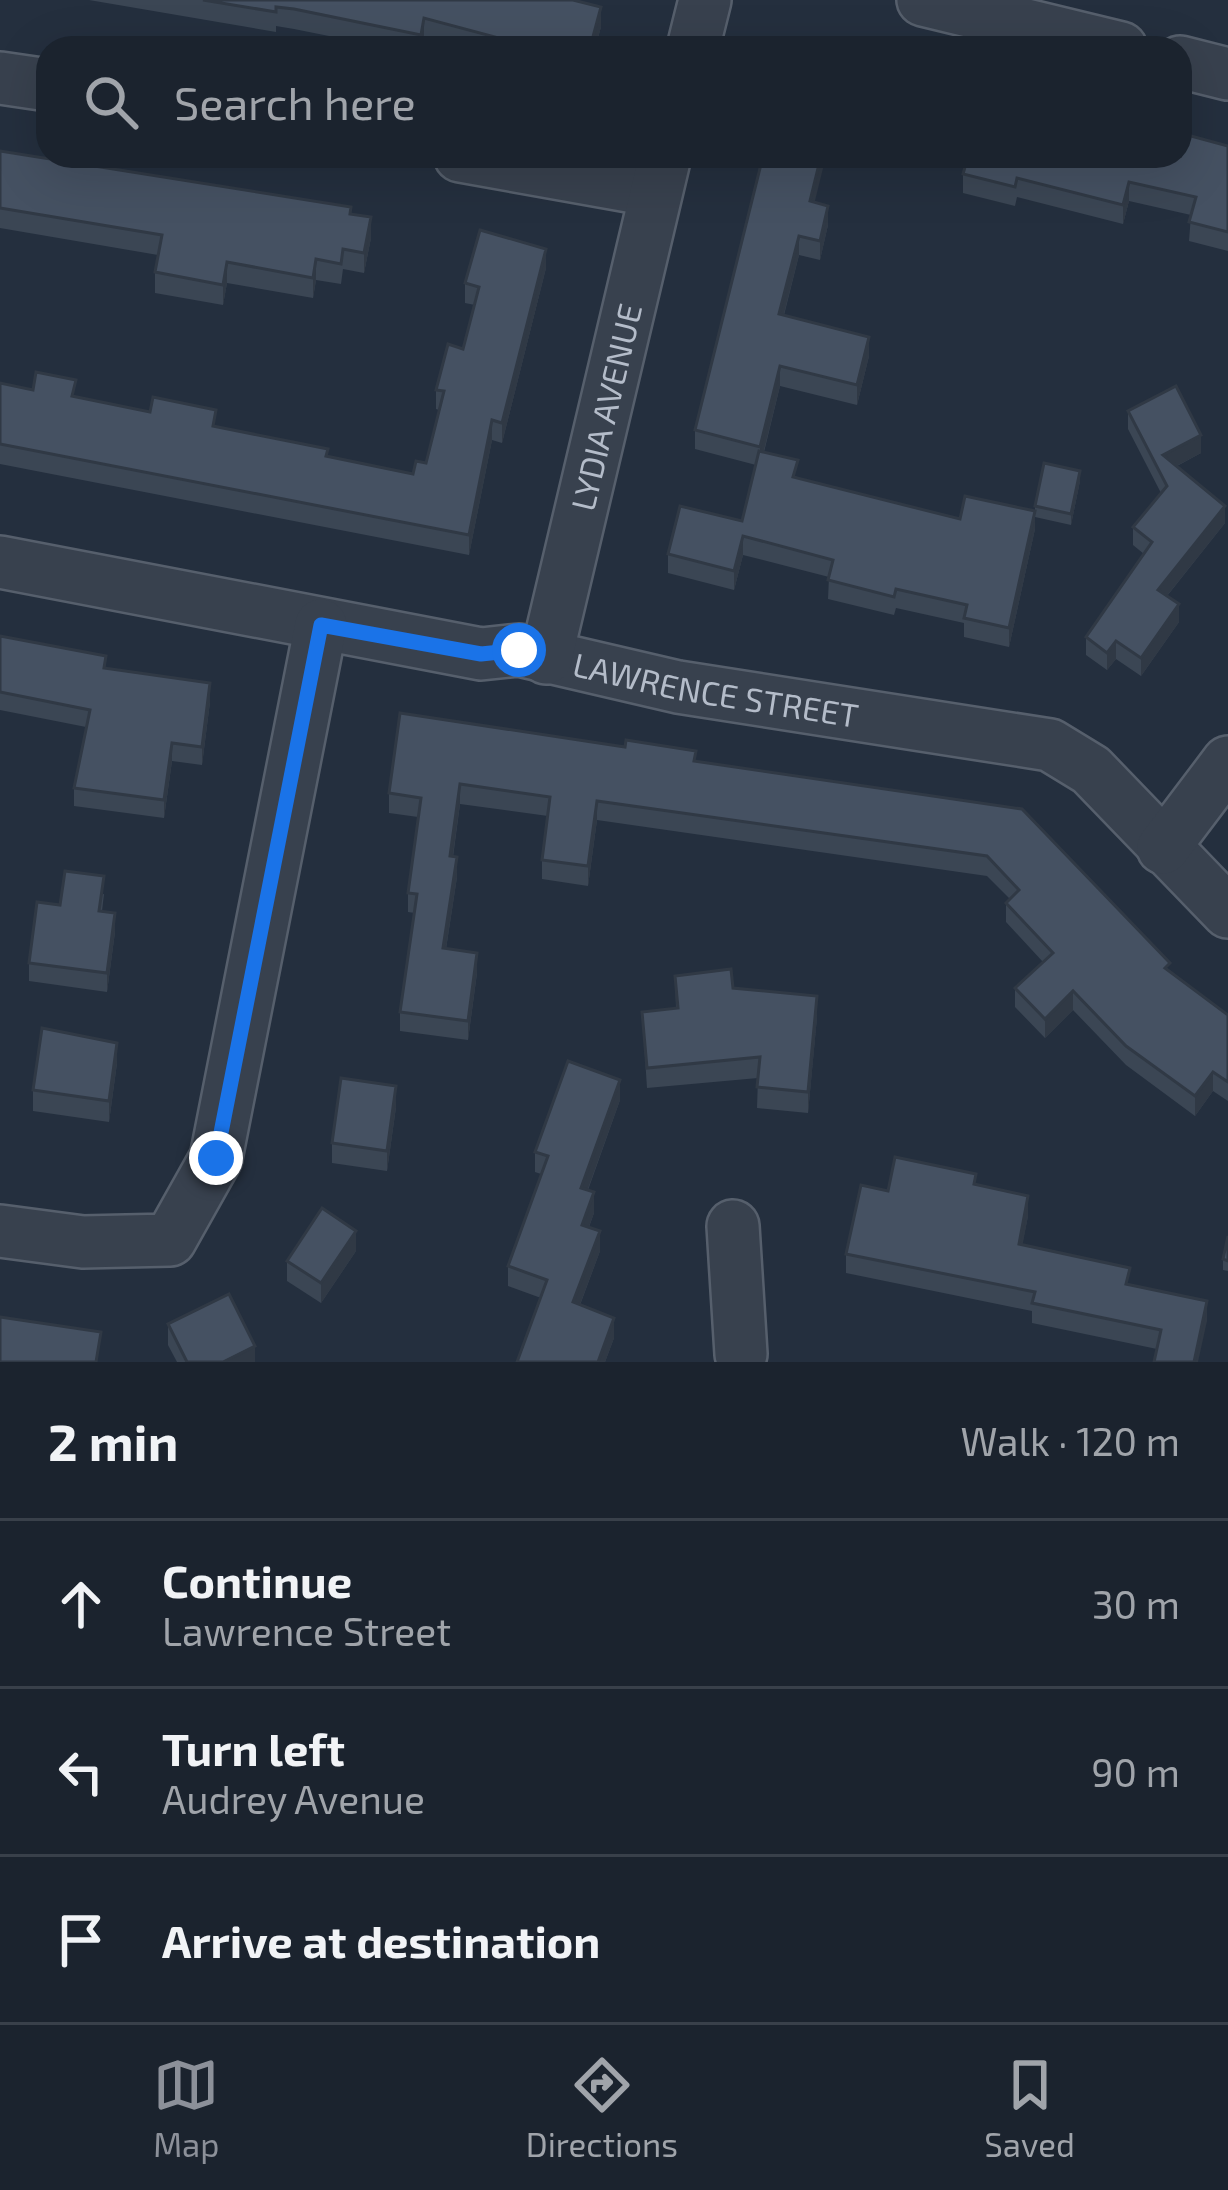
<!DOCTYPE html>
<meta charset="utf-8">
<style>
body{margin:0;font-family:"Exo 2",sans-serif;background:#282f3a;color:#f1f3f6}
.stop{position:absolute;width:36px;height:36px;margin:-27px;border:9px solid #1a73e8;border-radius:50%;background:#fff}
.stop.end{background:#1a73e8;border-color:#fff;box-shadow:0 3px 12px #0008}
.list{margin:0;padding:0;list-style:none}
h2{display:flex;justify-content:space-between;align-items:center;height:156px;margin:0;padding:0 48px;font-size:51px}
h2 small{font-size:39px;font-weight:400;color:#a0a4aa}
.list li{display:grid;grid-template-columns:78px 1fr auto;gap:36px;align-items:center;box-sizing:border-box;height:168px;padding:0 48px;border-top:3px solid #39404a}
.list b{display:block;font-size:45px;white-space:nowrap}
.list p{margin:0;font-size:39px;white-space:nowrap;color:#a0a4aa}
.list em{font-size:39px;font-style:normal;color:#a0a4aa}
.icon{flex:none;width:66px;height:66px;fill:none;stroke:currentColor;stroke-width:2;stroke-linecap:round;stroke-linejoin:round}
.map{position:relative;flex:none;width:1228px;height:1362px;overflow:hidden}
.search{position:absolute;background:#1b232e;box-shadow:0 12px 48px #0002;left:36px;right:36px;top:36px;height:132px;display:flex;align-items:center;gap:30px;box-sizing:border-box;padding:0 42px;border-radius:36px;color:#a0a4aa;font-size:45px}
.sheet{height:660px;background:#1b232e}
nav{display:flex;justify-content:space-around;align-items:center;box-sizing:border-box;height:168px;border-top:3px solid #39404a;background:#1b232e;font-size:33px;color:#a0a4aa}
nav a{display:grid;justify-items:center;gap:6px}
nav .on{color:#8c9099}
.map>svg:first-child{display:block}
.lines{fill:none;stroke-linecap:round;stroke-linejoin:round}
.street-casing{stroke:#565f6c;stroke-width:56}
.street{stroke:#38414e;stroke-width:51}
.wall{fill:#3b4654}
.shaded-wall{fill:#303945}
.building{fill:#455162;stroke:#303945;stroke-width:3}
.route{stroke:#1a73e8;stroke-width:15}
.labels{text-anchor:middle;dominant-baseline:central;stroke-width:10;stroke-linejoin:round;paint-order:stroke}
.street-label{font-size:33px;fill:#b4bcc9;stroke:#1d2633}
</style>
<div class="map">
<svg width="1228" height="1362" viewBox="0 0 1228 1362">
<rect width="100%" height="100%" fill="#242f3e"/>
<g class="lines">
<g class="street-casing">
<g id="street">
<path d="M923,0L1121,48"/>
<path d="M693,48L705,0"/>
<path d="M1180,62L1228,74"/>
<path d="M0,78L48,85"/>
<path d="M460,156L656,191"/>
<path id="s1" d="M0,562L481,654L519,650L678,687L1050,745L1091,770L1228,912"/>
<path id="s2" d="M546,658L665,156"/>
<path d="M1163,848L1228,762"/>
<path d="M733,1226L741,1354"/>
<path d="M0,1231L83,1242L170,1240L216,1158L321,625"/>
</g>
</g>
<use href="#street" class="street"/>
</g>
<g class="wall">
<path d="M89,0H574L601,27L595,48H462L424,38L422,48H389L294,29L276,26V32Z"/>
<path d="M1228,146V251L1189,241L1191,215L1129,201L1123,224L1017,197L1015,206L963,193V174L967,161L957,158V156H1180Z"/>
<path d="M0,151L351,214L371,238L364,273L343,269L341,284L316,280L313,298L227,283L223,305L155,293V272L158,255L0,228Z"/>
<path d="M814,202L828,225L820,260L799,255L784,315L869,356L857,405L780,386L764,452L798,478L960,519L1035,511V506L1080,481L1071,525L1035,517V529L1009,647L964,637V623L896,608L894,615L828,599L829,577L743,555L734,590L668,573V554L742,521L756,465L695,449V430Z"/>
<path d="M546,268L502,443L492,440L469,555L0,464V383L216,426L328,457L413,474L426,463L439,410L436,409V390L463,349L475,305L465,303V283Z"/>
<path d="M1128,411L1201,453L1177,466L1225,523L1167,596L1179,622L1141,676L1116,659L1107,670L1086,655V637L1144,554L1133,545V527L1161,493L1128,429Z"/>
<path d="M0,636L210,702L202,765L172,761L164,818L74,806V788L86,727L0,710Z"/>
<path d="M400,713L696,761L1022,809L1170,971L1228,1015V1101L1213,1091L1195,1116L1126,1065L1073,1010L1045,1038L1015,1007V988L1043,962L1006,922V903L1010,899L987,876L597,820L588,886L542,879V860L548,816L460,804L453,857L457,877L446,949L477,973L468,1040L400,1031V1012L415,913L408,912V893L418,817L389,813V793Z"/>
<path d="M104,894L102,911L115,932L107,992L29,981V963L60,905Z"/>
<path d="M675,976L733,988L817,1017L808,1113L757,1108L758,1078L647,1088L642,1012L676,1008Z"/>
<path d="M117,1063L109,1122L33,1111V1090Z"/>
<path d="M620,1100L588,1190L594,1213L589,1227L600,1251L580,1305L614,1338L605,1362H517L541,1298L508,1286V1266L541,1174L535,1172V1152Z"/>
<path d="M396,1107L387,1171L332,1163V1143Z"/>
<path d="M976,1185L1028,1216L1022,1245L1130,1284L1207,1321L1157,1349L1032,1323V1311L846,1273V1254L888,1191Z"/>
<path d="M1228,1236V1271L1223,1270V1259Z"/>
<path d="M356,1251L321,1303L287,1281V1261Z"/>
<path d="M168,1324L255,1362H177L168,1345Z"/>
</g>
<g class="shaded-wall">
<path d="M601,7V27L595,48H590Z"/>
<path d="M424,18V38L421,48V35Z"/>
<path d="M821,156H826L810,221V201Z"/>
<path d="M1129,182V201L1123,224V205Z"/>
<path d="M828,206V225L820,260V241Z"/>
<path d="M371,217V238L364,273V253Z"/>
<path d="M799,236V255L779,333V314Z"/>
<path d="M546,249V268L502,443V423Z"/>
<path d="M316,259V280L313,298V278Z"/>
<path d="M227,262V283L223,305V285Z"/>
<path d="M869,337V356L857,405V385Z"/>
<path d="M780,366V386L760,466V447Z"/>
<path d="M492,420V440L469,555V535Z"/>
<path d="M1201,435V453L1163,473V455Z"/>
<path d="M1080,471V481L1071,525V514Z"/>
<path d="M1225,506V523L1158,607V590Z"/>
<path d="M1035,511V529L1009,647V628Z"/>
<path d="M743,536V555L734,590V571Z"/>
<path d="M1179,604V622L1141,676V658Z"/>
<path d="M1116,641V659L1107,670V653Z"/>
<path d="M210,683V702L202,765V747Z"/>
<path d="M172,743V761L164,818V800Z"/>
<path d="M460,784V804L450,876V856Z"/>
<path d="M597,801V820L588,886V866Z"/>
<path d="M457,857V877L443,968V948Z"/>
<path d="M115,913V932L107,992V973Z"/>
<path d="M477,953V973L468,1040V1021Z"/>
<path d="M1073,991V1010L1045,1038V1019Z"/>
<path d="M817,996V1017L808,1113V1092Z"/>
<path d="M117,1043V1063L109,1122V1101Z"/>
<path d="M1213,1072V1091L1195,1116V1096Z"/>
<path d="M620,1080V1100L581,1208V1188Z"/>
<path d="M396,1086V1107L387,1171V1151Z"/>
<path d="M594,1192V1213L582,1245V1225Z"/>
<path d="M1028,1196V1216L1019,1264V1244Z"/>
<path d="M356,1231V1251L321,1303V1283Z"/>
<path d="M600,1231V1251L573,1323V1302Z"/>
<path d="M1207,1301V1321L1198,1362H1194Z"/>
<path d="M614,1318V1338L605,1362H598Z"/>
<path d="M255,1346V1362H223Z"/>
</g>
<g class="building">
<path d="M203,0H573L601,7L590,48H536L424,18L421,35L294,9L276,7V12Z"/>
<path d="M793,38L827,48H790Z"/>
<path d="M1180,133L1228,146V232L1189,222L1196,197L1129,182L1123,205L1017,178L1015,187L963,174L968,156H1180Z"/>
<path d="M0,151L351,207L350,214L371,217L364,253L343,249L341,264L316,259L313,278L227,262L223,285L155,272L162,235L0,208Z"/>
<path d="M763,156H821L810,201L828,206L820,241L799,236L779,314L869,337L857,385L780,366L760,447L695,430Z"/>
<path d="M480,230L546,249L502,423L492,420L469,535L0,444V383L33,390L36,372L76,380L72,396L150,412L153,397L216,410L213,426L328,449L326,456L413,474L416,461L426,463L444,391L436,390L448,344L463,349L479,287L465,283Z"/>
<path d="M1176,386L1201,435L1163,455L1225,506L1158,590L1179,604L1141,658L1116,641L1107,653L1086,637L1152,542L1133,527L1167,486L1128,411Z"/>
<path d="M759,451L798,460L793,477L960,519L965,496L1035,511L1009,628L964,618L967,605L896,589L894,597L828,580L833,560L743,536L734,571L668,554L680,506L742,521Z"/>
<path d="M1044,463L1080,471L1071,514L1035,506Z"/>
<path d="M0,636L106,656L104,668L210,683L202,747L172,743L164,800L74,788L90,710L0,692Z"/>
<path d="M400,713L625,747L626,740L696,751L694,761L1022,809L1170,963L1165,968L1228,1015V1082L1213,1072L1195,1096L1126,1046L1073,991L1045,1019L1015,988L1053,953L1006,903L1019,890L987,856L597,801L588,866L542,860L550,797L460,784L450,856L457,857L443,948L477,953L468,1021L400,1012L417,894L408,893L421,798L389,793Z"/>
<path d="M65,871L104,876L99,911L115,913L107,973L29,963L37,902L60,905Z"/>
<path d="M731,969L733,988L817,996L808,1092L757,1087L760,1057L647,1068L642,1012L678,1008L675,976Z"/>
<path d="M42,1028L117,1043L109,1101L33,1090Z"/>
<path d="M568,1061L620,1080L581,1188L594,1192L582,1225L600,1231L573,1302L614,1318L598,1362H517L547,1280L508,1266L548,1156L535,1152Z"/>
<path d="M341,1078L396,1086L387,1151L332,1143Z"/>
<path d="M895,1157L976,1174L974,1184L1028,1196L1019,1244L1130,1268L1126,1284L1207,1301L1194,1362H1154L1161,1330L1032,1303L1035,1292L846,1254L861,1185L888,1191Z"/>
<path d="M322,1208L356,1231L321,1283L287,1261Z"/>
<path d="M1228,1236V1261L1223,1259Z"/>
<path d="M229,1294L255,1346L223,1362H187L168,1324Z"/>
<path d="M0,1317L101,1332L96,1362H0Z"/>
</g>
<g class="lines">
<path class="route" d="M216,1158L321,625L481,654L519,650"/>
</g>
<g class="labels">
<g class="street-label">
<text stroke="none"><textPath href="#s2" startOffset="258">LYDIA AVENUE</textPath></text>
<text stroke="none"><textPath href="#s1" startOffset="729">LAWRENCE STREET</textPath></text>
</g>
</g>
</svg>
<div class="stop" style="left:519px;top:650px"></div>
<div class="stop end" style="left:216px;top:1158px"></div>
<div class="search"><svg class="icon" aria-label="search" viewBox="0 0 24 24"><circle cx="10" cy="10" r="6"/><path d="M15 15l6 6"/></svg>Search here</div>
</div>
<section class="sheet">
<h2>2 min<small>Walk · 120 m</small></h2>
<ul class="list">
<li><svg class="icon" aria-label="ahead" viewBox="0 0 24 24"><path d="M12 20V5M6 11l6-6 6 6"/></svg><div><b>Continue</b><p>Lawrence Street</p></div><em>30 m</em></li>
<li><svg class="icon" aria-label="left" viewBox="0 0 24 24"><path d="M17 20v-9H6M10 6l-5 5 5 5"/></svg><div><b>Turn left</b><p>Audrey Avenue</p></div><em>90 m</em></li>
<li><svg class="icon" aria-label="arrive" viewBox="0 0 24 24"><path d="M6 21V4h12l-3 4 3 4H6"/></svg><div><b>Arrive at destination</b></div></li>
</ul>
</section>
<nav>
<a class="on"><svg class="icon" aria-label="map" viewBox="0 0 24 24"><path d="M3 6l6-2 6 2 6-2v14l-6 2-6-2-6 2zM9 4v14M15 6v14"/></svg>Map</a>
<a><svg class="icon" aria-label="directions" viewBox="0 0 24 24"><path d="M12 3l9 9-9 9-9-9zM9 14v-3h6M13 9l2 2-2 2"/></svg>Directions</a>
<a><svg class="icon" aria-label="saved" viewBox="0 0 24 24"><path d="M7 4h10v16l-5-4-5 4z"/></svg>Saved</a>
</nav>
